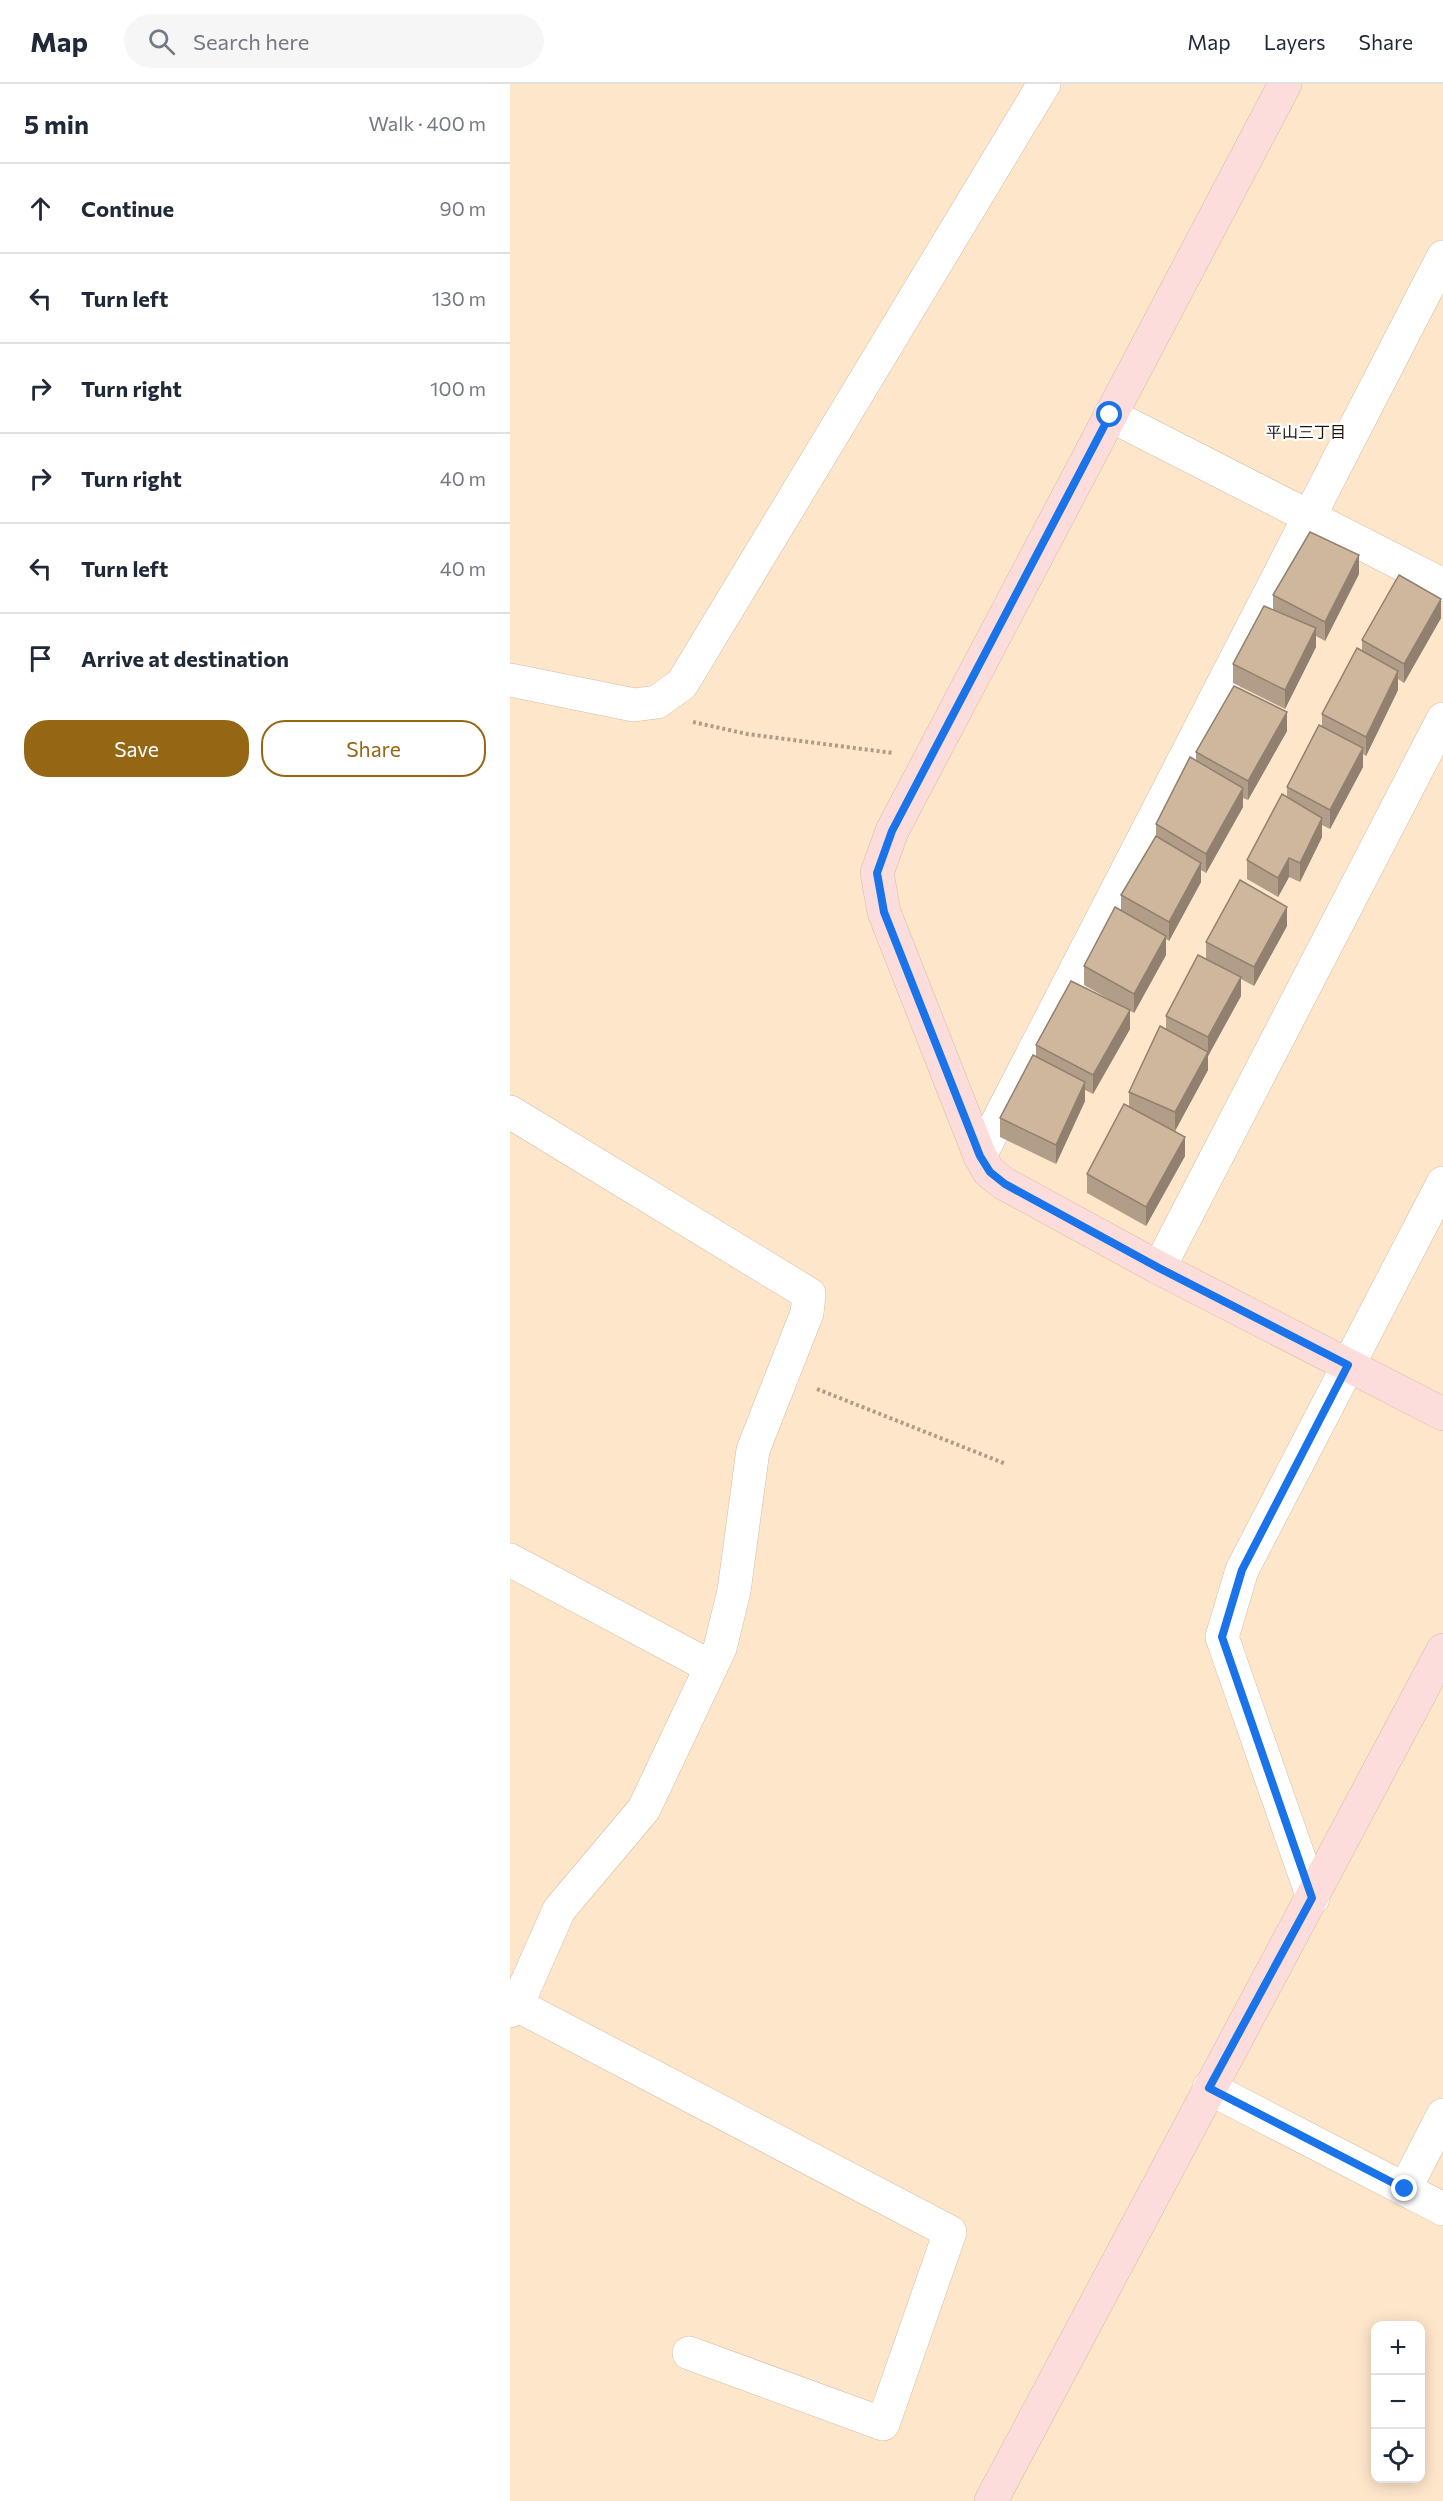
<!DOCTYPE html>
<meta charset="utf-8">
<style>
body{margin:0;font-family:Commissioner,"Noto Sans JP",sans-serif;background:#f6f6f7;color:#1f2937}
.controls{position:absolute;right:18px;bottom:18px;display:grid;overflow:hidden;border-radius:12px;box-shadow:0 3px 15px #0003}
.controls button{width:54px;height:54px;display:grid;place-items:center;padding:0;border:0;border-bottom:2px solid #e0e1e3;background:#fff;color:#1f2937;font:30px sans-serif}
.stop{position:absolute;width:18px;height:18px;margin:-14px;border:4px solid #1a73e8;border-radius:50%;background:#fff}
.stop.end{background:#1a73e8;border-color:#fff;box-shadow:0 2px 6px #0008}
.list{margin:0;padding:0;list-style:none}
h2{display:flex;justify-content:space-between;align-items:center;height:78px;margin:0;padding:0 24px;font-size:26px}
h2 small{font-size:20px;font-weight:400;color:#747a83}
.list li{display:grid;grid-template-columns:39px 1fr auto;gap:18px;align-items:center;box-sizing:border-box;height:90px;padding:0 24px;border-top:2px solid #e0e1e3}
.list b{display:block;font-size:22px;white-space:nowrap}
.list em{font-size:20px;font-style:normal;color:#747a83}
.actions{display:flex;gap:12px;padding:18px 24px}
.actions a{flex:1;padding:14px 0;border:2px solid #956715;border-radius:24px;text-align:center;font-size:21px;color:#956715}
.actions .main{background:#956715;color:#fff}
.icon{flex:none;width:33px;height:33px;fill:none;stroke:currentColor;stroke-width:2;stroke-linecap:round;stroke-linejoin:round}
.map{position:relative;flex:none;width:933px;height:2417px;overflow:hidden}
header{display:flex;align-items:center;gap:36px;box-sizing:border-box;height:84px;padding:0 30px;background:#fff;border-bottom:2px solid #e0e1e3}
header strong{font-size:28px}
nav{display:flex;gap:33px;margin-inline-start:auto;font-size:21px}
.search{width:420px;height:54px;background:#f6f6f7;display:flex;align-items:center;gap:15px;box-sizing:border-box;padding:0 21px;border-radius:33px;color:#747a83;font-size:22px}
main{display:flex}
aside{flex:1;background:#fff}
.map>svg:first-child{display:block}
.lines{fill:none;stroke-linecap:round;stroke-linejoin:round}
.street-casing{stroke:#d4bda3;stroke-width:34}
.secondary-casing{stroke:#d4bda3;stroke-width:34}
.path{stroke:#af9c87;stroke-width:4;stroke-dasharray:3 3;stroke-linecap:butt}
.street{stroke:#fff;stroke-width:33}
.secondary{stroke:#fcdddc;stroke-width:33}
.wall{fill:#b29d88}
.shaded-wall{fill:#91806f}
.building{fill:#cfb79e;stroke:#91806f;stroke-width:1.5}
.route{stroke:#1a73e8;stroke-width:8}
.labels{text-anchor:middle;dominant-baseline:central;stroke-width:4.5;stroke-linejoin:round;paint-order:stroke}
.neighbourhood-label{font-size:16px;fill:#1b1309;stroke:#fff}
</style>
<header>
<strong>Map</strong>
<div class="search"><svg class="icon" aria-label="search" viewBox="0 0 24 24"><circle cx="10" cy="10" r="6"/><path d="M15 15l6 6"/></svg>Search here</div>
<nav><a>Map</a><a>Layers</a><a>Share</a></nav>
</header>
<main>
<aside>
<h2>5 min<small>Walk · 400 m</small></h2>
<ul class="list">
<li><svg class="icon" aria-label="ahead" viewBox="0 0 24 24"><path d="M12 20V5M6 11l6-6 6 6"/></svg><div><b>Continue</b></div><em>90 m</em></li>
<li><svg class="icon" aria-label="left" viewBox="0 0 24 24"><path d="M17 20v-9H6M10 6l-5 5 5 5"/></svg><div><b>Turn left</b></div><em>130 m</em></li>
<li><svg class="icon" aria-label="right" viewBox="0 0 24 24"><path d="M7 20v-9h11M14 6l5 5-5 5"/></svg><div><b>Turn right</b></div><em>100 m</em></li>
<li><svg class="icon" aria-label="right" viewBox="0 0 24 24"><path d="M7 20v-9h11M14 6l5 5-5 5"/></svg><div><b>Turn right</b></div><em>40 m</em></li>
<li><svg class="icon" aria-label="left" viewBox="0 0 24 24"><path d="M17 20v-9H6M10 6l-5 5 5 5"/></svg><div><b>Turn left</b></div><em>40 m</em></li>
<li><svg class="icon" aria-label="arrive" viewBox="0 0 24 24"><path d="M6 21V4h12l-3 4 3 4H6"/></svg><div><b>Arrive at destination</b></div></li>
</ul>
<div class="actions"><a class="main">Save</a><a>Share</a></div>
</aside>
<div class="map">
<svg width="933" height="2417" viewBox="0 0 933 2417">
<rect width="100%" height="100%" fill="#fee6cb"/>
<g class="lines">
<g class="street-casing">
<g id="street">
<path d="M600,331L933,501"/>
<path d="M0,596L124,621L147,618L172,600L534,0"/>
<path d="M0,1028L299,1210L297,1229L243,1366L224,1507L210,1564L134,1725L49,1826L7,1921L0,1927"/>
<path d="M470,1072L933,173"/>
<path d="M649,1184L933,635"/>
<path d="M0,1476L201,1583"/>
<path d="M803,1814L712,1553L732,1486L933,1099"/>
<path d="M7,1921L440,2148L373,2340L179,2269"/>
<path d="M699,2004L933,2125"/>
<path d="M895,2105L933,2031"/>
</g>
</g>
<g class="secondary-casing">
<g id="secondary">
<path d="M775,0L382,747L367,789L374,828L470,1072L479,1088L495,1100L649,1184L933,1330"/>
<path d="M481,2417L933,1566"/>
</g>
</g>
<g class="path">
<path d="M183,638L237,650L383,669"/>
<path d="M307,1305L496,1380"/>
</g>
<use href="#street" class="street"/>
<use href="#secondary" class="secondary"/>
</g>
<g class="wall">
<path d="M849,490L815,557L806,552V563L775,625L723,599V580L763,525V511Z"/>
<path d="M931,534L894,599L888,595V606L856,672L853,670V683L820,745L812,741V753L790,798L779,793L768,813L737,795V776L777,713V703L812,643V630L852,566V556Z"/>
<path d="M777,647L738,716L733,714V723L696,789L691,786V798L659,857L656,855V871L624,929L574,901V882L611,827V811L646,753V740L686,676V668Z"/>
<path d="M777,842L744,902L731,895V912L698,972V986L665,1047L675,1072L636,1142L577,1109V1090L619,1023V1008L656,945V932L696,875V858Z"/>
<path d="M620,945L583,1010L575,1006V1017L546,1080L490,1053V1034L526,972V961Z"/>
</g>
<g class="shaded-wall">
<path d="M849,471V490L815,557V538Z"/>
<path d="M931,515V534L894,599V580Z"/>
<path d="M806,544V563L775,625V606Z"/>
<path d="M888,587V606L856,672V653Z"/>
<path d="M777,628V647L738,716V697Z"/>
<path d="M853,664V683L820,745V726Z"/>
<path d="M733,704V723L696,789V770Z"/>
<path d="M812,734V753L790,798V779Z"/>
<path d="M779,774V793L768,813V794Z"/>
<path d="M691,779V798L659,857V838Z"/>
<path d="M777,823V842L744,902V883Z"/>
<path d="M656,852V871L624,929V910Z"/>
<path d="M731,893V912L698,972V953Z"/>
<path d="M620,926V945L583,1010V991Z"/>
<path d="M698,968V986L665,1047V1028Z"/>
<path d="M575,998V1017L546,1080V1061Z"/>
<path d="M675,1053V1072L636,1142V1123Z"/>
</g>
<g class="building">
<path d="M800,448L849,471L815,538L763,511Z"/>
<path d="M889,491L931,515L894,580L852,556Z"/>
<path d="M754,522L806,544L775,606L723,580Z"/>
<path d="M847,564L888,587L856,653L812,630Z"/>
<path d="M724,602L777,628L738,697L686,668Z"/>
<path d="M809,641L853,664L820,726L777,703Z"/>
<path d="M680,673L733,704L696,770L646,740Z"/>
<path d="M772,710L812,734L790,779L779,774L768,794L737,776Z"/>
<path d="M646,752L691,779L659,838L611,811Z"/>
<path d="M730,796L777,823L744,883L696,858Z"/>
<path d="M605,823L656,852L624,910L574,882Z"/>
<path d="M688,871L731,893L698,953L656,932Z"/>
<path d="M561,897L620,926L583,991L526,961Z"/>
<path d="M650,942L698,968L665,1028L619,1008Z"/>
<path d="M523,971L575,998L546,1061L490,1034Z"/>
<path d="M614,1020L675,1053L636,1123L577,1090Z"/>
</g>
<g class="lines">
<path class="route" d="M600,331L382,747L367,789L374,828L470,1072L480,1088L495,1100L649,1184L838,1281L732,1486L712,1553L802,1814L699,2004L895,2105"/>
</g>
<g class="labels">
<g class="neighbourhood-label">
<text x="796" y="347">平山三丁目</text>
</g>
</g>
</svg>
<div class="controls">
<button>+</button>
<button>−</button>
<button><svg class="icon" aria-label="locate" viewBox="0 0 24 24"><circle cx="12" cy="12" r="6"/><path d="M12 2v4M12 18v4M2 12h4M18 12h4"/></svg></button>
</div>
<div class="stop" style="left:600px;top:331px"></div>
<div class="stop end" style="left:895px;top:2105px"></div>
</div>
</main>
